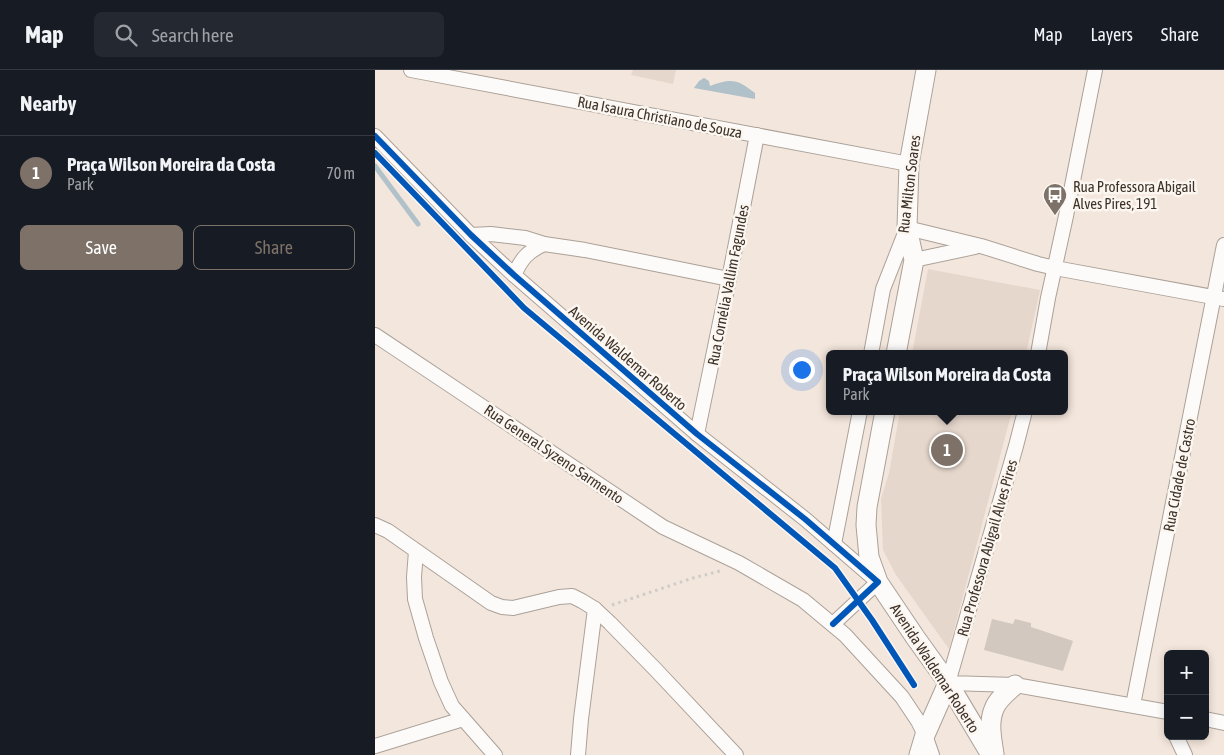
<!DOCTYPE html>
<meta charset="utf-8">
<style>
body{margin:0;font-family:"Asap Condensed",sans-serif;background:#242831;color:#f1f3f6}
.controls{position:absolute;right:15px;bottom:15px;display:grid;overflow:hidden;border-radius:8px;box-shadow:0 2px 8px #0003}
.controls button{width:45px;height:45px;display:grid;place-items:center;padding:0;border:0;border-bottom:1px solid #363941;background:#171b24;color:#f1f3f6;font:25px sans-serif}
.you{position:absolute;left:426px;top:299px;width:18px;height:18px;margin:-12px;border:4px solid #fff;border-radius:50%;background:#1a73e8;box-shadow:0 0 0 8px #1a73e833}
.badge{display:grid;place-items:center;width:32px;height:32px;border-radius:50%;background:#7d7168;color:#fff;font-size:16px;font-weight:700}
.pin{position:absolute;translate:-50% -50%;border:2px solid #fff;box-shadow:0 1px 5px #0006}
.popup{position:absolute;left:451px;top:280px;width:242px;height:65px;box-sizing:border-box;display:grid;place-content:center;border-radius:8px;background:#171b24;filter:drop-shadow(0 1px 4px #0005);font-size:16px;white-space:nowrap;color:#9ea1a6}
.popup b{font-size:19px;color:#f1f3f6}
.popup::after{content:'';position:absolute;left:50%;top:100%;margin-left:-10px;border:10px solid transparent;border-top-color:#171b24}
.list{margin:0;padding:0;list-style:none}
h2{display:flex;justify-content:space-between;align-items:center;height:65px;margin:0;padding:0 20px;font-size:21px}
h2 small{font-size:16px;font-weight:400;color:#9ea1a6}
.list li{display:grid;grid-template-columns:32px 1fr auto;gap:15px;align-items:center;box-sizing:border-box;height:75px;padding:0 20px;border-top:1px solid #363941}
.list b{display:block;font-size:19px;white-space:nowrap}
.list p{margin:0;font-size:16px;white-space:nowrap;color:#9ea1a6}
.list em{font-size:16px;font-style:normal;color:#9ea1a6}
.actions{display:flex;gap:10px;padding:15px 20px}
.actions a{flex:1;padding:11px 0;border:1px solid #7d7168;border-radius:8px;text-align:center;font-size:18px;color:#7d7168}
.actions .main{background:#7d7168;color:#fff}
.icon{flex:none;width:28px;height:28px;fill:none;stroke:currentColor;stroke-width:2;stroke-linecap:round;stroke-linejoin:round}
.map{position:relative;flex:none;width:849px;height:685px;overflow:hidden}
header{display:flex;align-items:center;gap:30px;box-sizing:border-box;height:70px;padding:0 25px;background:#171b24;border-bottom:1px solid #363941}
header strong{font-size:24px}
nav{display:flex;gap:28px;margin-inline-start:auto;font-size:18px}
.search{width:350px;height:45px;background:#242831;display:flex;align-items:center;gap:12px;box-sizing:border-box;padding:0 18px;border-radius:8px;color:#9ea1a6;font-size:19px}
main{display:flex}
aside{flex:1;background:#171b24}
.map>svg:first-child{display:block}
.green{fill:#e6d7cc}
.water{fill:#b0c1c9}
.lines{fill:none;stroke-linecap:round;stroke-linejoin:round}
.stream{stroke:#b0c1c9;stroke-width:5}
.building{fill:#d2c8bf}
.minor-casing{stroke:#aba198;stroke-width:16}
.secondary-casing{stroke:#aba198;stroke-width:21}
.path{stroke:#cfcbc7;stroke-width:3;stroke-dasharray:2.5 4;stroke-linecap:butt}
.minor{stroke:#fdfbfa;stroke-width:14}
.secondary{stroke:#fdfbfa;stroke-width:19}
.cycleway-casing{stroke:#fcf6f1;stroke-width:9}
.cycleway{stroke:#0057b8;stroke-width:6}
.labels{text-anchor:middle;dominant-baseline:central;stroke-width:5;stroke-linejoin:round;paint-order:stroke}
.street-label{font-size:15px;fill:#3d3229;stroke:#fcf6f1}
.poi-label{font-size:15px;fill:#3d3229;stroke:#fcf6f1;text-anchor:start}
</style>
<header>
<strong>Map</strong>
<div class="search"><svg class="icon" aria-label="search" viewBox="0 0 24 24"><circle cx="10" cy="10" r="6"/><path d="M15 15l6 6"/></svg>Search here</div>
<nav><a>Map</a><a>Layers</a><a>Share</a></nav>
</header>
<main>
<aside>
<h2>Nearby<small></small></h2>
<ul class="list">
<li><span class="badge">1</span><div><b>Praça Wilson Moreira da Costa</b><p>Park</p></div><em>70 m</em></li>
</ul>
<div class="actions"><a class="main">Save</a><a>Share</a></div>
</aside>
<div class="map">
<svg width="849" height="685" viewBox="0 0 849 685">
<rect width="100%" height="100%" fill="#f3e6dc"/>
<g class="green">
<path d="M258,0H301L298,14L256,5Z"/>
<path d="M553,199L665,220L651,284H537Z"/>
<path d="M525,341H637L574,579L521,505L508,480L506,429L514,403Z"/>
</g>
<path class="water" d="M329,8L334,11L335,16C357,8 362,9 380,23V29L319,18L324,11Z"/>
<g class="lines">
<path class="stream" d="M0,96L43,154"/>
</g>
<path class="building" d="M617,549L638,554L640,549L656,553V557L698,571L688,601L609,580Z"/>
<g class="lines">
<g class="minor-casing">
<g id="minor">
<path d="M36,0L534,94"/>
<path d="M0,66L96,165L139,205L322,364L430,449L503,512L458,554"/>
<path d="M96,165L116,164L150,168L169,174L210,180L354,209"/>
<path d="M539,190L600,177"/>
<path d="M139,205C147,188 152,182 169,174"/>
<path d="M0,265L288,457L364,493L428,530L470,565L527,627L543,651L550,665L557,685"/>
<path d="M496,284L508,219L532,158L606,176L663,194L680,198L849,229"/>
<path d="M663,284L673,228L691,146L720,0"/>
<path d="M650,341L641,376L573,613L640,615L793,642"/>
<path d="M322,364L354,209L382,65"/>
<path d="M0,455L13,461L116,533L127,537L138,538L184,527L197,526L207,531L220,539L235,553L281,600L361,685"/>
<path d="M459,474L485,341"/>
<path d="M41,481L39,507L40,529L51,568L66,612L77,636L120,685"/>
<path d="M758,635L849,175"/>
<path d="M830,649L849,653"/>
<path d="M801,666L810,685"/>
<path d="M0,676L88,649"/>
<path d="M203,685L206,649L220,539"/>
</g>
</g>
<g class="secondary-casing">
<g id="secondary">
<path d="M521,284L539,190L532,158L534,94L551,0"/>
<path d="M510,341L492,437L491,455L494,487L503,512L540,567L573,613L616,685"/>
<path d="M619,684C617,670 613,653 619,639C622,630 632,622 640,615"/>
<path d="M544,685L550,665L573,613"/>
</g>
</g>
<path class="path" d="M237,535L318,508L345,501"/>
<use href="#minor" class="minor"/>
<use href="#secondary" class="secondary"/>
<g class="cycleway-casing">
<g id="cycleway">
<path d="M0,66L96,165L139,205L322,364L430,449L503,512L458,554"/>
<path d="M0,83L149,238L460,498L497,550L539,615"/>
</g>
</g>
<use href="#cycleway" class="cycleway"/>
</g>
<defs>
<g id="bus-pin" transform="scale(1.25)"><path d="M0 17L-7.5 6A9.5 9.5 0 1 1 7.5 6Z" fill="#7d7168" stroke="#fcf6f1"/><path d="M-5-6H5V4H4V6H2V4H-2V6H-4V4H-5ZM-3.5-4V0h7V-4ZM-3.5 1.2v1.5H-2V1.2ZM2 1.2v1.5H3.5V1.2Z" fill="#fff"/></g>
</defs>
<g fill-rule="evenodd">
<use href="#bus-pin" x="680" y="125"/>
</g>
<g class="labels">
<g class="street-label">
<text transform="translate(285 47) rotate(11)">Rua Isaura Christiano de Souza</text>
<text transform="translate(534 114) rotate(-83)">Rua Milton Soares</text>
<text transform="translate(353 215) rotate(-79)">Rua Cornélia Vallim Fagundes</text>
<text transform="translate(253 288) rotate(41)">Avenida Waldemar Roberto</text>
<text transform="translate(179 384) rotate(34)">Rua General Syzeno Sarmento</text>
<text transform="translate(804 405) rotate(-79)">Rua Cidade de Castro</text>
<text transform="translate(612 478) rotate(-74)">Rua Professora Abigail Alves Pires</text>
<text transform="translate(560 598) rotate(57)">Avenida Waldemar Roberto</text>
</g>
<g class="poi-label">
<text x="698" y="116">Rua Professora Abigail<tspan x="698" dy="17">Alves Pires, 191</tspan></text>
</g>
</g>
</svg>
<div class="controls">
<button>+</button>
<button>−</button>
</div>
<div class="you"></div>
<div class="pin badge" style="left:572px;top:380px">1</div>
<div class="popup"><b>Praça Wilson Moreira da Costa</b>Park</div>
</div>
</main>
